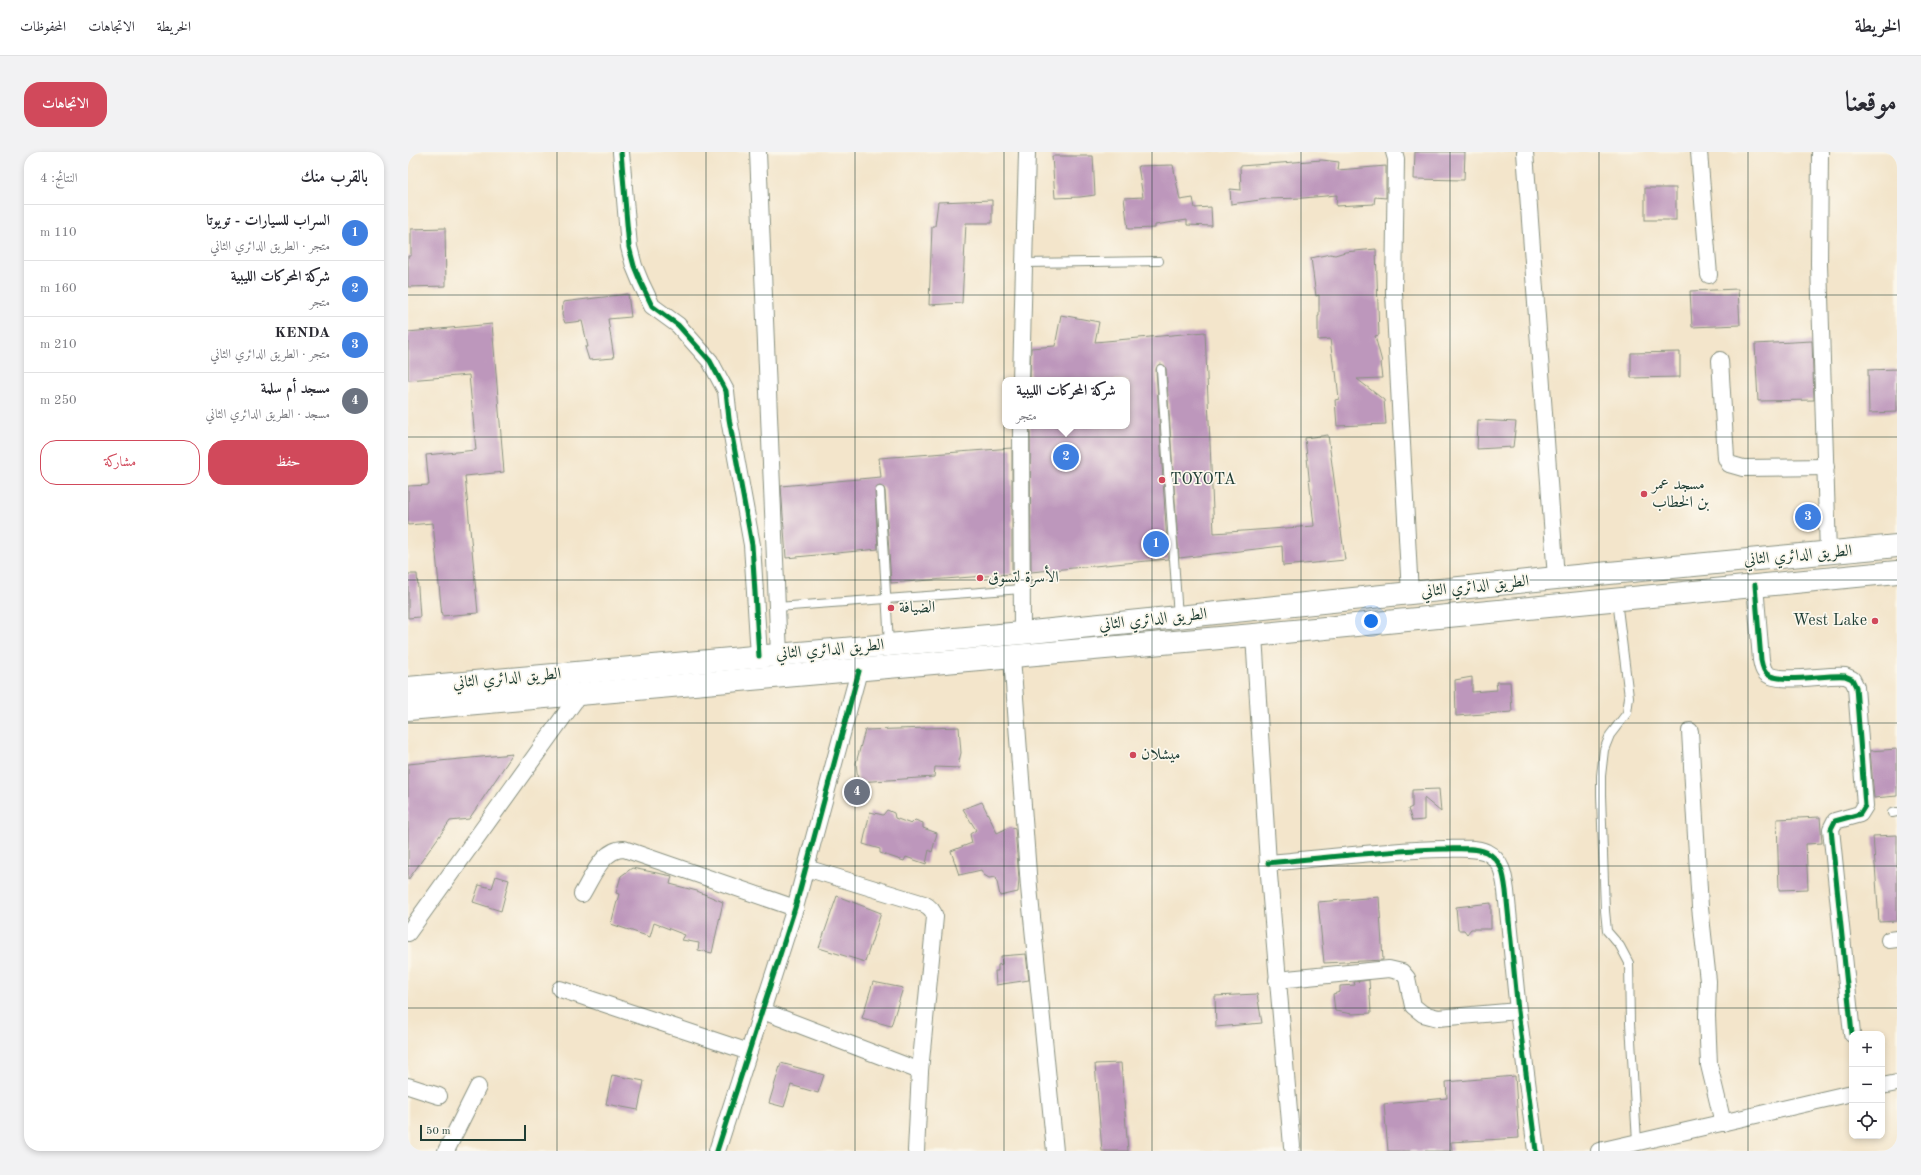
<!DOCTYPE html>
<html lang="ar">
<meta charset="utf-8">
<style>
body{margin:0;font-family:"Old Standard TT",Amiri,serif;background:#f2f2f3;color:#2b2b33;direction:rtl}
.controls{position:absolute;right:12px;bottom:12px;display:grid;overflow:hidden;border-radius:8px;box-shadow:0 2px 6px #0003}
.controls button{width:36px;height:36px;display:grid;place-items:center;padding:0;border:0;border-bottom:1px solid #e1e1e2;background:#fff;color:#2b2b33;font:20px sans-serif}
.scale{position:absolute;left:12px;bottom:10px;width:106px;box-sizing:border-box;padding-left:4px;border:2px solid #1f3d34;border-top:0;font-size:11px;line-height:14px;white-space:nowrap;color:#1f3d34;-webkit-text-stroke:3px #fbf7ec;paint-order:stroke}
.you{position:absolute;left:963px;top:469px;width:14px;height:14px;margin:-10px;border:3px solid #fff;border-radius:50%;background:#1a73e8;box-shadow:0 0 0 6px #1a73e833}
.badge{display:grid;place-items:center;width:26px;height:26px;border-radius:50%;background:#d1495b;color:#fff;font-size:13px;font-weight:700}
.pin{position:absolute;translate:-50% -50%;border:2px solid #fff;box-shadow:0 1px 4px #0006}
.popup{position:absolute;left:594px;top:225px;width:128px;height:52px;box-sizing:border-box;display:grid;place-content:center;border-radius:8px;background:#fff;filter:drop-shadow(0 1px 3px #0005);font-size:13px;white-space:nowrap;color:#7c7c81}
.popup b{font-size:15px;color:#2b2b33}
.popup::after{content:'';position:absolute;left:50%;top:100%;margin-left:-8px;border:8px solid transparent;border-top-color:#fff}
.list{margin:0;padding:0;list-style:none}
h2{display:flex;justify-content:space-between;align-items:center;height:52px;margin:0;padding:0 16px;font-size:17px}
h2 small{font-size:13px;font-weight:400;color:#7c7c81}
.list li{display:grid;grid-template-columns:26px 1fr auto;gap:12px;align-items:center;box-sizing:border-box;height:56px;padding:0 16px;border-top:1px solid #e1e1e2}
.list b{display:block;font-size:15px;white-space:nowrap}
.list p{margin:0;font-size:13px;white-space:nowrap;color:#7c7c81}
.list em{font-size:13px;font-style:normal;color:#7c7c81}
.actions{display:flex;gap:8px;padding:12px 16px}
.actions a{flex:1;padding:9px 0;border:1px solid #d1495b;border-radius:16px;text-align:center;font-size:14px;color:#d1495b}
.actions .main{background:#d1495b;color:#fff}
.icon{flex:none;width:22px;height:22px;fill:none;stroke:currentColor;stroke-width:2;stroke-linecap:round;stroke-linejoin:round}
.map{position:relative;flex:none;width:1489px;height:999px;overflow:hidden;direction:ltr;border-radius:16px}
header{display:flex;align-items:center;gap:24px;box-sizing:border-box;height:56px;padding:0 20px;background:#fff;border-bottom:1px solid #e1e1e2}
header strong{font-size:19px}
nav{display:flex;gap:22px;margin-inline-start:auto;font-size:14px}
.intro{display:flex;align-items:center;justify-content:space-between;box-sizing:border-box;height:96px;padding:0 24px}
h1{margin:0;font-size:28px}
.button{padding:10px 18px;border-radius:16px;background:#d1495b;color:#fff;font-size:14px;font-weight:700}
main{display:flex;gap:24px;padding:0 24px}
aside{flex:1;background:#fff;border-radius:16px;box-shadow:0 2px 6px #0003}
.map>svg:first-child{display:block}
.building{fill:#bd97bc}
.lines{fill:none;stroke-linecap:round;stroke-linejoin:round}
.service-casing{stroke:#899180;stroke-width:10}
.minor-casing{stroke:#899180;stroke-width:18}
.trunk-casing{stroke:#899180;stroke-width:24}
.service{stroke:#fff;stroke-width:8}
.minor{stroke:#fff;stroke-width:16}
.trunk{stroke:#fff;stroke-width:22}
.cycleway-casing{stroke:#fbf7ec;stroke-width:8}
.cycleway{stroke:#00873e;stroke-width:5}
.grid{fill:none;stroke:#1f3d34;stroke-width:1;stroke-opacity:0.55}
.poi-dot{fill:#d1495b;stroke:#fbf7ec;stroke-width:1.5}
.labels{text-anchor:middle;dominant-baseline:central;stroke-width:3.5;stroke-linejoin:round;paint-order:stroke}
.poi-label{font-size:16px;fill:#1f3d34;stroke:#fbf7ec;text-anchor:start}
.street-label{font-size:16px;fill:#1f3d34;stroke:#fbf7ec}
</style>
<header>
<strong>الخريطة</strong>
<nav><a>الخريطة</a><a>الاتجاهات</a><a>المحفوظات</a></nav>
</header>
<div class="intro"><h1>موقعنا</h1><a class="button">الاتجاهات</a></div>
<main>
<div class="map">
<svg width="1489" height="999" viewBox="0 0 1489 999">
<rect width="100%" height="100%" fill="#fbf7ec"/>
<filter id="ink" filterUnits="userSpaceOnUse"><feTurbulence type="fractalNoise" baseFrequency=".025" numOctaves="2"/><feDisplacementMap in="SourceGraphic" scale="8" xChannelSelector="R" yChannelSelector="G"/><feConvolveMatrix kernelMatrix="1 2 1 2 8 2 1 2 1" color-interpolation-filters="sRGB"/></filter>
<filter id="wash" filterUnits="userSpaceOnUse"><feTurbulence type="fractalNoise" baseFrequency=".012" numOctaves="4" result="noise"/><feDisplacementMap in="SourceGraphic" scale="16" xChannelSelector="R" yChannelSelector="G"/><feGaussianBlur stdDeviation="0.9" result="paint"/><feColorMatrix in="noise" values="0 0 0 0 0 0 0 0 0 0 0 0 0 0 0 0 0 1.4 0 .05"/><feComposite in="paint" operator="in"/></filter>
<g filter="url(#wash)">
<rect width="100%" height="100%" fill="#f3e5cb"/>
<g id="blocks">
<g class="building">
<path d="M1007,0H1057L1056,28L1006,27Z"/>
<path d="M644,4H685L687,43L672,45L647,46Z"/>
<path d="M914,8L931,10L930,18L978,14V46L967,45L966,52L928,54L929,43L895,46L859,47L823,52L822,37L833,38L832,14Z"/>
<path d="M765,13L772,48L785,46L787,56L803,55L804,74L779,73V68L747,73V76L720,77L716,46L735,45L730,14Z"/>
<rect x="1237" y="36" width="31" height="32"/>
<path d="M584,48V71H558L554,151L521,153L524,74H527L530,50Z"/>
<path d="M37,76L38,134L0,135V104H3V77Z"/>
<path d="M968,97L971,183L967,184L974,210L972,211L974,226L949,227L976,248L978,272L929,274L927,248L931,247L928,219H926L922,187L910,188V164H911V143L908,144L903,106L922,102L927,103L937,100Z"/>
<path d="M1330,137L1332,173L1284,175L1282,139Z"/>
<path d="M220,142L223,165L200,167L206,206L181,208L177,195H180L174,169L157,171L154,163L155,150Z"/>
<path d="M653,163L691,170L687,190L797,180L806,381L906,374L897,286L920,283L937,408L875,414L874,394L771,406L758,217L757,214L753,212L750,213L748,217L760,407L623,420L622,274H719V228H622L623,196L647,194Z"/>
<path d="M84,172L96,320L57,324L70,461L34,464L25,371L0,373V334L21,333L18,303L68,298L61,223L0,228V180Z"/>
<path d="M1404,189L1406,248L1350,249L1347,192Z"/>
<path d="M1272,200V225L1223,226V201Z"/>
<path d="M1489,217V260L1461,261L1460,218Z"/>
<path d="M1070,268L1108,270L1105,295L1069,297Z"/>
<path d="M604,296V422L483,431L477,339L476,336L472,334L469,335L467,339L470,397L378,406L373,334L473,325L471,306Z"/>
<path d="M0,422H9L12,465L0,466Z"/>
<path d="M1064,525V540L1089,538L1088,530H1102L1104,560L1048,564L1047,528Z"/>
<path d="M551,575L553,601L551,609L552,616L527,615L526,625L450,630L448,611L457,578Z"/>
<path d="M1489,597V644L1466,646L1462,599Z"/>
<path d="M105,602L61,667L42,669L0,728V612Z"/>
<path d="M1031,637L1033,660L1016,646V668L1004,669L1000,657L1004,655V638Z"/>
<path d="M574,650L589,681L602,675L607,677L611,727L610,740L592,744L588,725L581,726L576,723L573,718L551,723L543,699L564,691L562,682L568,678L555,657Z"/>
<path d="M479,658L486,661L487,666L503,672L507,668L515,671V676L529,681L524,700L521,698L518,712L498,705L496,709L472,701V697L455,692L462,660L475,663Z"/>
<path d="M1412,665L1414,691L1398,692L1400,737L1371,738L1369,667Z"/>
<path d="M1489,683V769L1471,770L1465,684Z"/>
<path d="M224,716L264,724L262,732L289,739L315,750L304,801L290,798L291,791L274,788L277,783L246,771L242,785L203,772L211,742L208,741L213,724Z"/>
<path d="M88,724L101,728L93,759L65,750L71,733L84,736Z"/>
<path d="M429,744L473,761L457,810L411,796Z"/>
<path d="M971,745L975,808L916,811L910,750Z"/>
<path d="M1083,751V777H1063L1059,782L1056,778H1050L1048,755Z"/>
<path d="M618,802L621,828L588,833L587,819H590V813L594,812L593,804Z"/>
<path d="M961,828L963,861L944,862L927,859L925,842L932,840V834L947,833L946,830Z"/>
<path d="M465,830L495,836L483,874L454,866Z"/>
<path d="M849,842L854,871L808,875L807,844Z"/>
<path d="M373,911L416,923L410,941L383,933L376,955L361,951Z"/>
<path d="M713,911L720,999H694L687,912Z"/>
<path d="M204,923L236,929L230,958L198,952Z"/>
<path d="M1107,924L1111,986L1043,990L1044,999H980L976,952L1039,946L1038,930Z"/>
</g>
</g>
</g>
<g filter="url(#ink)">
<use href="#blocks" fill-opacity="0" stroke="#899180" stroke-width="1"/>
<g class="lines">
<g class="service-casing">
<g id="service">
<path d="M616,111L751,109"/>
<path d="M753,217L770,465"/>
<path d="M472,339L481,492"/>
<path d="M1209,448L1221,545L1219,561L1202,583L1196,598L1193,624V643L1197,759L1199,779L1212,794L1221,811L1222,871L1229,990"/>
<path d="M369,455L614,437"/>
<path d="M1484,661L1489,660"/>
</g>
</g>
<g class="minor-casing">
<g id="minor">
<path d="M213,0L221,95L226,114L233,131L244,154L270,173L302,209L318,239L321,267L344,393L351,504"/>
<path d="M350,0L371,503"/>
<path d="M986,0L988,7L986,141L1002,442"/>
<path d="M1117,0L1148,426"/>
<path d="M1291,0L1301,123"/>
<path d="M1412,0L1411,112L1420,401"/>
<path d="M1312,208L1318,306L1321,312L1335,316L1418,315"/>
<path d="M613,228L619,0"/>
<path d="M613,274L614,481"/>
<path d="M1347,433L1353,508C1354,513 1355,519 1359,522C1372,532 1419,522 1437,524L1444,527L1448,535L1457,654L1452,662L1427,669L1423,677L1444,882"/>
<path d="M846,483L860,711L884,994"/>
<path d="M604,505L621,735L647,999"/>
<path d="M1282,579L1292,755L1300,829L1299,864L1301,913L1315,971"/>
<path d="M860,711C918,706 977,698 1036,697C1049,697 1067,695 1078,700C1094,708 1096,723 1098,739L1110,859L1128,999"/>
<path d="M398,716L516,752C522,755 525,758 527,765L512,919"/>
<path d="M174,742C184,726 194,697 216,697L387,756"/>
<path d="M0,781L171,543"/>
<path d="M1481,788L1489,787"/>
<path d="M869,828L981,817L994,820L999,826L1005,854L1015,862L1030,866L1110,859"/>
<path d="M152,837L341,900"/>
<path d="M355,859L512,919L508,999"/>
<path d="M0,934L31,944"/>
<path d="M1474,934L1489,931"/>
<path d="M38,999L70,935"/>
<path d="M309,999L387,756L451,519"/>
<path d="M1191,999L1444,941"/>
</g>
</g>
<g class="trunk-casing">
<g id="trunk">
<path d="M0,536L614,481L1148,426L1489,394"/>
<path d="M0,557L846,483L1489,420"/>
</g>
</g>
<use href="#service" class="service"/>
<use href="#minor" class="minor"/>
<use href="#trunk" class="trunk"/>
<g class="cycleway-casing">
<g id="cycleway">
<path d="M213,0L221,95L226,114L233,131L244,154L270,173L302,209L318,239L321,267L344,393L351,504"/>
<path d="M1347,433L1353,508C1354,513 1355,519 1359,522C1372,532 1419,522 1437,524L1444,527L1448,535L1457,654L1452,662L1427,669L1423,677L1444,882"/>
<path d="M860,711C918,706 977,698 1036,697C1049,697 1067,695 1078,700C1094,708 1096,723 1098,739L1110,859L1128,999"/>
<path d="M309,999L387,756L451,519"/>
</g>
</g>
<use href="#cycleway" class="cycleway"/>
</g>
</g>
<path class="grid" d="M149,0V999M298,0V999M447,0V999M596,0V999M744,0V999M893,0V999M1042,0V999M1191,0V999M1340,0V999M0,143H1489M0,285H1489M0,428H1489M0,571H1489M0,714H1489M0,856H1489"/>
<g class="poi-dot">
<circle cx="754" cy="328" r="4"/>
<circle cx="1236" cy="342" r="4"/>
<circle cx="572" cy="426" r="4"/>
<circle cx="483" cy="456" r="4"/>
<circle cx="1467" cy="469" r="4"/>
<circle cx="725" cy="603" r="4"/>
</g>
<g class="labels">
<g class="poi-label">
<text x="762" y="328">TOYOTA</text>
<text x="1244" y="333">مسجد عمر<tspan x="1244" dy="18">بن الخطاب</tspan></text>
<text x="580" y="426">الأسرة لتسوق</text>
<text x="491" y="456">الضيافة</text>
<text x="1459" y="469" text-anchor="end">West Lake</text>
<text x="733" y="603">ميشلان</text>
</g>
<g class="street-label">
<text transform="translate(1390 404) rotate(-5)">الطريق الدائري الثاني</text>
<text transform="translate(1067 435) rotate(-6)">الطريق الدائري الثاني</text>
<text transform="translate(745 468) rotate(-6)">الطريق الدائري الثاني</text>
<text transform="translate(422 498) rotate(-5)">الطريق الدائري الثاني</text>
<text transform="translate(99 527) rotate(-5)">الطريق الدائري الثاني</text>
</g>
</g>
</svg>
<div class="controls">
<button>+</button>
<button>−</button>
<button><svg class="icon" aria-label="locate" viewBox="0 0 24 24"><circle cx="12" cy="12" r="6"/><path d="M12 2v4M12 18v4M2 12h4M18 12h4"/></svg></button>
</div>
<div class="scale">50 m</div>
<div class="you"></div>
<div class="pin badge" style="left:748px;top:392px;background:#3f7fe0">1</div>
<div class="pin badge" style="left:658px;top:305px;background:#3f7fe0">2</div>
<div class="popup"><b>شركة المحركات الليبية</b>متجر</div>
<div class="pin badge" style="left:1400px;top:365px;background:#3f7fe0">3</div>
<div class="pin badge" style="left:449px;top:640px;background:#6b7280">4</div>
</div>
<aside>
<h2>بالقرب منك<small>النتائج: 4</small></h2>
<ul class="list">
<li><span class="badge" style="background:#3f7fe0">1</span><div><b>السراب للسيارات - تويوتا</b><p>متجر · الطريق الدائري الثاني</p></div><em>110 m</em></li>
<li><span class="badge" style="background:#3f7fe0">2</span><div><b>شركة المحركات الليبية</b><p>متجر</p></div><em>160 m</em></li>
<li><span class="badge" style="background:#3f7fe0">3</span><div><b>KENDA</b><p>متجر · الطريق الدائري الثاني</p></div><em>210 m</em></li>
<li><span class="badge" style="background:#6b7280">4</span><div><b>مسجد أم سلمة</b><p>مسجد · الطريق الدائري الثاني</p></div><em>250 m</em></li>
</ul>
<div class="actions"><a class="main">حفظ</a><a>مشاركة</a></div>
</aside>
</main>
